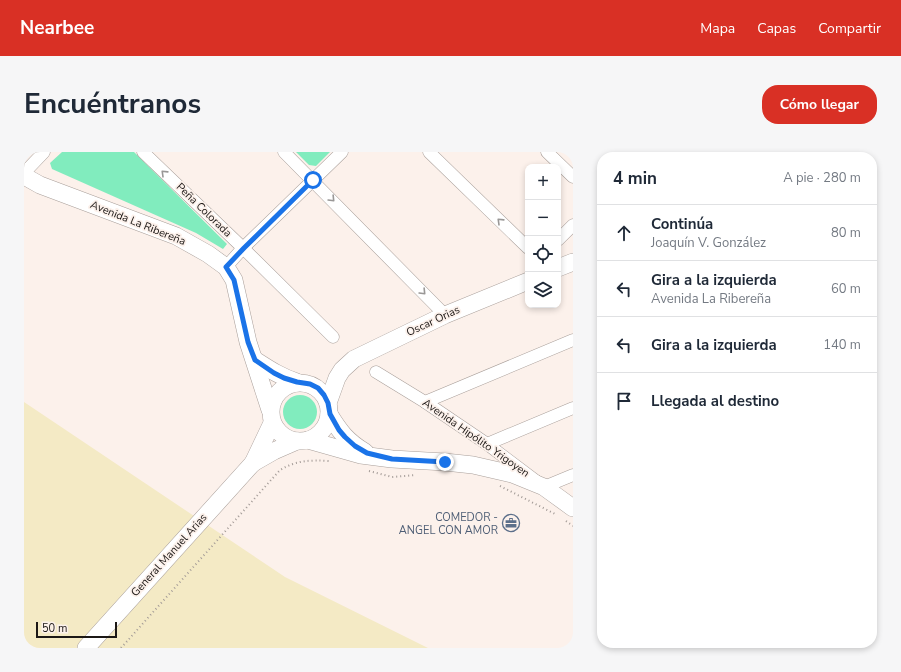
<!DOCTYPE html>
<html lang="es">
<meta charset="utf-8">
<style>
body{margin:0;font-family:"Nunito Sans",sans-serif;background:#f6f6f7;color:#1f2937}
.controls{position:absolute;right:12px;top:12px;display:grid;overflow:hidden;border-radius:8px;box-shadow:0 2px 6px #0003}
.controls button{width:36px;height:36px;display:grid;place-items:center;padding:0;border:0;border-bottom:1px solid #e0e1e3;background:#fff;color:#1f2937;font:20px sans-serif}
.scale{position:absolute;left:12px;bottom:10px;width:81px;box-sizing:border-box;padding-left:4px;border:2px solid #1c1816;border-top:0;font-size:11px;line-height:14px;white-space:nowrap;color:#1c1816;-webkit-text-stroke:3px #fcf1eb;paint-order:stroke}
.stop{position:absolute;width:12px;height:12px;margin:-9px;border:3px solid #1a73e8;border-radius:50%;background:#fff}
.stop.end{background:#1a73e8;border-color:#fff;box-shadow:0 1px 4px #0008}
.list{margin:0;padding:0;list-style:none}
h2{display:flex;justify-content:space-between;align-items:center;height:52px;margin:0;padding:0 16px;font-size:17px}
h2 small{font-size:13px;font-weight:400;color:#747a83}
.list li{display:grid;grid-template-columns:26px 1fr auto;gap:12px;align-items:center;box-sizing:border-box;height:56px;padding:0 16px;border-top:1px solid #e0e1e3}
.list b{display:block;font-size:15px;white-space:nowrap}
.list p{margin:0;font-size:13px;white-space:nowrap;color:#747a83}
.list em{font-size:13px;font-style:normal;color:#747a83}
.icon{flex:none;width:22px;height:22px;fill:none;stroke:currentColor;stroke-width:2;stroke-linecap:round;stroke-linejoin:round}
.map{position:relative;flex:none;width:549px;height:496px;overflow:hidden;border-radius:16px}
header{display:flex;align-items:center;gap:24px;box-sizing:border-box;height:56px;padding:0 20px;background:#d93025;color:#fff}
header strong{font-size:19px}
nav{display:flex;gap:22px;margin-inline-start:auto;font-size:14px}
.intro{display:flex;align-items:center;justify-content:space-between;box-sizing:border-box;height:96px;padding:0 24px}
h1{margin:0;font-size:28px}
.button{padding:10px 18px;border-radius:16px;background:#d93025;color:#fff;font-size:14px;font-weight:700}
main{display:flex;gap:24px;padding:0 24px}
aside{flex:1;background:#fff;border-radius:16px;box-shadow:0 2px 6px #0003}
.map>svg:first-child{display:block}
.green{fill:#81ecbe}
.sand{fill:#f4eac5}
.lines{fill:none;stroke-linecap:round;stroke-linejoin:round}
.minor-casing{stroke:#a99f9a;stroke-width:13}
.secondary-casing{stroke:#a99f9a;stroke-width:18}
.path{stroke:#a29a96;stroke-width:2;stroke-dasharray:1 3;stroke-linecap:butt}
.minor{stroke:#fff;stroke-width:12}
.secondary{stroke:#fff;stroke-width:17}
.oneway{stroke:#999796}
.route{stroke:#1a73e8;stroke-width:5}
.labels{text-anchor:middle;dominant-baseline:central;stroke-width:3.5;stroke-linejoin:round;paint-order:stroke}
.street-label{font-size:11px;fill:#1c1816;stroke:#fcf1eb}
.service-label{font-size:11px;fill:#4e5e75;stroke:#fcf1eb;text-anchor:end}
</style>
<header>
<strong>Nearbee</strong>
<nav><a>Mapa</a><a>Capas</a><a>Compartir</a></nav>
</header>
<div class="intro"><h1>Encuéntranos</h1><a class="button">Cómo llegar</a></div>
<main>
<div class="map">
<svg width="549" height="496" viewBox="0 0 549 496">
<rect width="100%" height="100%" fill="#fcf1eb"/>
<g class="green">
<path d="M38,0H110L203,92L199,97L172,81L28,17L26,11Z"/>
<path d="M272,0H306L292,14L285,13Z"/>
<circle cx="276" cy="260" r="17"/>
</g>
<path class="sand" d="M0,250L261,425L404,496H0Z"/>
<g class="lines">
<g class="minor-casing">
<g id="minor">
<path d="M119,0L219,96L309,185"/>
<path d="M260,0L421,163"/>
<path d="M405,0L504,96"/>
<path d="M523,0L549,25"/>
<path d="M0,21L20,0"/>
<path d="M534,88L549,73"/>
<path d="M202,115L219,96L318,0"/>
<path d="M352,220L401,250L463,292L520,335L549,323"/>
<path d="M401,250L549,188"/>
<path d="M463,292L549,256"/>
</g>
</g>
<g class="secondary-casing">
<g id="secondary">
<path d="M0,24L16,33L152,84L184,102L202,115L210,128L224,190L246,258"/>
<path d="M534,116L549,110"/>
<path d="M231,208C245,217 257,225 273,230"/>
<circle cx="276" cy="260" r="29"/>
<path d="M304,251L313,226L318,218L330,207L421,163L504,129"/>
<path d="M305,262C316,280 323,289 341,300"/>
<path d="M284,288L337,303L368,307L421,310L449,313L488,322L520,335L549,356"/>
<path d="M229,311L250,299L273,289"/>
<path d="M62,496L229,311L248,271"/>
</g>
</g>
<g class="path">
<path d="M345,319L368,325L392,323"/>
<path d="M476,334L533,363"/>
<path d="M542,369L549,374"/>
<path d="M97,496L256,318C273,308 286,308 306,309"/>
</g>
<use href="#minor" class="minor"/>
<use href="#secondary" class="secondary"/>
</g>
<defs><path id="oneway-chevron" d="M-2-3.5L2.5 0L-2 3.5" fill="none" stroke-width="1.6" stroke-linecap="round" stroke-linejoin="round"/></defs>
<g class="oneway">
<use href="#oneway-chevron" transform="translate(140 21) rotate(-136)"/>
<use href="#oneway-chevron" transform="translate(308 47) rotate(46)"/>
<use href="#oneway-chevron" transform="translate(476 69) rotate(-136)"/>
<use href="#oneway-chevron" transform="translate(399 140) rotate(46)"/>
</g>
<g class="lines">
<path class="route" d="M289,28L220,96L202,115L210,128L224,190L231,208L250,221L260,226L273,230L286,232L294,236L300,243L304,251L306,262L315,278L321,285L331,294L343,301L368,307L421,310"/>
</g>
<defs>
<g id="office-ring" transform="scale(0.9)"><circle r="9.5" fill="#fcf1eb" stroke="#5c6f8a" stroke-width="1.5"/><path d="M-6-3h4V-5.5h4V-3h4V5H-6ZM-1-4.5V-3h2v-1.5ZM-6 0V1H6V0Z" fill="#5c6f8a"/></g>
</defs>
<g fill-rule="evenodd">
<use href="#office-ring" x="487" y="371"/>
</g>
<g class="labels">
<g class="street-label">
<text transform="translate(180 58) rotate(44)">Peña Colorada</text>
<text transform="translate(114 71) rotate(22)">Avenida La Ribereña</text>
<text transform="translate(409 169) rotate(-25)">Oscar Orias</text>
<text transform="translate(452 286) rotate(35)">Avenida Hipólito Yrigoyen</text>
<text transform="translate(145 403) rotate(-48)">General Manuel Arias</text>
</g>
<g class="service-label">
<text x="474" y="365">COMEDOR -<tspan x="474" dy="13">ANGEL CON AMOR</tspan></text>
</g>
</g>
</svg>
<div class="controls">
<button>+</button>
<button>−</button>
<button><svg class="icon" aria-label="locate" viewBox="0 0 24 24"><circle cx="12" cy="12" r="6"/><path d="M12 2v4M12 18v4M2 12h4M18 12h4"/></svg></button>
<button><svg class="icon" aria-label="layers" viewBox="0 0 24 24"><path d="M12 4l9 5-9 5-9-5zM3 14l9 5 9-5"/></svg></button>
</div>
<div class="scale">50 m</div>
<div class="stop" style="left:289px;top:28px"></div>
<div class="stop end" style="left:421px;top:310px"></div>
</div>
<aside>
<h2>4 min<small>A pie · 280 m</small></h2>
<ul class="list">
<li><svg class="icon" aria-label="ahead" viewBox="0 0 24 24"><path d="M12 20V5M6 11l6-6 6 6"/></svg><div><b>Continúa</b><p>Joaquín V. González</p></div><em>80 m</em></li>
<li><svg class="icon" aria-label="left" viewBox="0 0 24 24"><path d="M17 20v-9H6M10 6l-5 5 5 5"/></svg><div><b>Gira a la izquierda</b><p>Avenida La Ribereña</p></div><em>60 m</em></li>
<li><svg class="icon" aria-label="left" viewBox="0 0 24 24"><path d="M17 20v-9H6M10 6l-5 5 5 5"/></svg><div><b>Gira a la izquierda</b></div><em>140 m</em></li>
<li><svg class="icon" aria-label="arrive" viewBox="0 0 24 24"><path d="M6 21V4h12l-3 4 3 4H6"/></svg><div><b>Llegada al destino</b></div></li>
</ul>
</aside>
</main>
